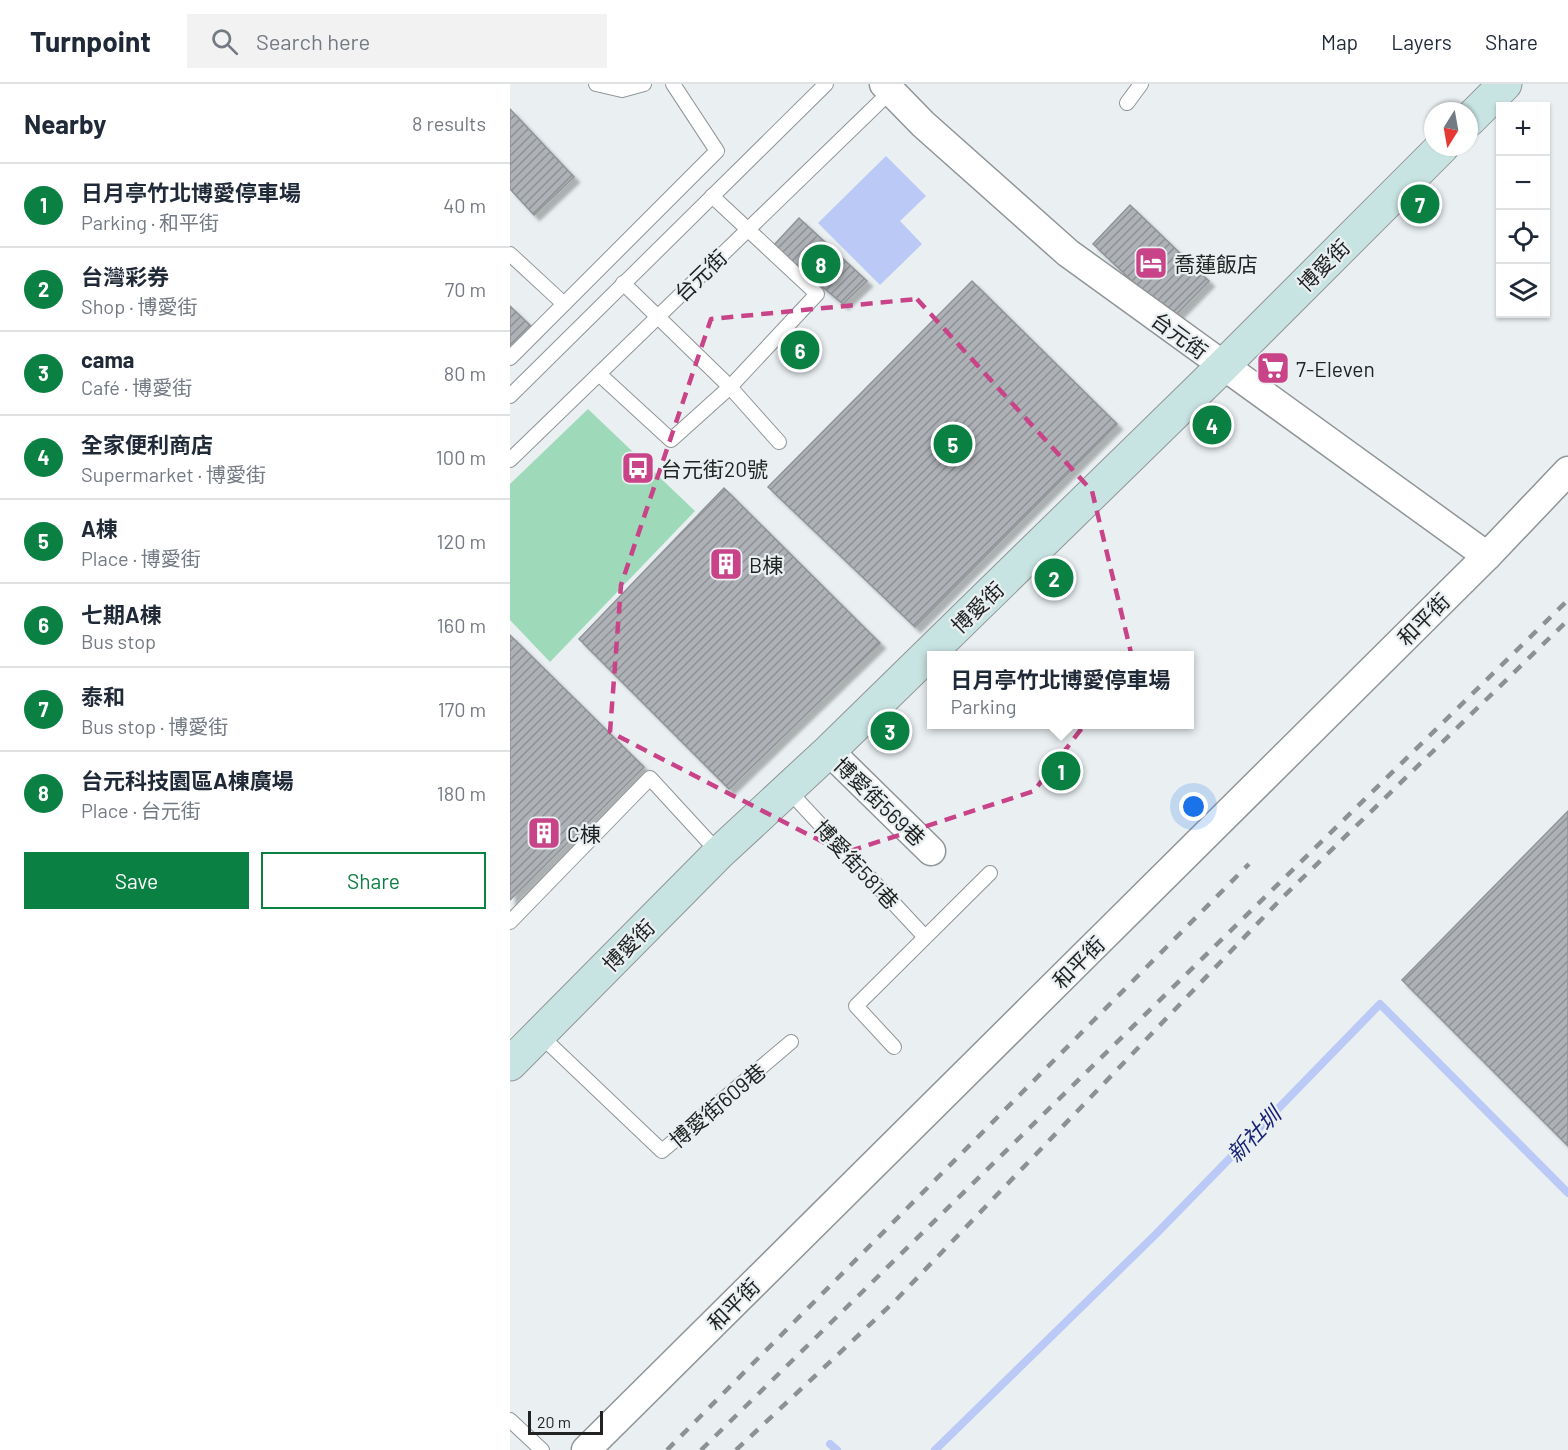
<!DOCTYPE html>
<meta charset="utf-8">
<style>
body{margin:0;font-family:Barlow,"Noto Sans TC",sans-serif;background:#f2f2f3;color:#1f2937}
.controls{position:absolute;right:18px;top:18px;display:grid;overflow:hidden;border-radius:0px;box-shadow:0 2px 4px #0004}
.controls button{width:54px;height:54px;display:grid;place-items:center;padding:0;border:0;border-bottom:2px solid #e0e1e3;background:#fff;color:#1f2937;font:30px sans-serif}
.compass{position:absolute;left:914px;top:18px;width:54px;height:54px;border-radius:50%;background:#fff;box-shadow:0 2px 4px #0004;rotate:191deg}
.scale{position:absolute;left:18px;bottom:15px;width:75px;box-sizing:border-box;padding-left:6px;border:3px solid #212323;border-top:0;font-size:16px;line-height:21px;white-space:nowrap;color:#212323;-webkit-text-stroke:4px #eaf0f2;paint-order:stroke}
.you{position:absolute;left:684px;top:723px;width:21px;height:21px;margin:-15px;border:4px solid #fff;border-radius:50%;background:#1a73e8;box-shadow:0 0 0 9px #1a73e833}
.badge{display:grid;place-items:center;width:39px;height:39px;border-radius:50%;background:#0b8043;color:#fff;font-size:20px;font-weight:700}
.pin{position:absolute;translate:-50% -50%;border:3px solid #fff;box-shadow:0 2px 6px #0006}
.popup{position:absolute;left:417px;top:567px;width:267px;height:78px;box-sizing:border-box;display:grid;place-content:center;border-radius:0px;background:#fff;filter:drop-shadow(0 2px 4px #0005);font-size:20px;white-space:nowrap;color:#747a83}
.popup b{font-size:22px;color:#1f2937}
.popup::after{content:'';position:absolute;left:50%;top:100%;margin-left:-12px;border:12px solid transparent;border-top-color:#fff}
.list{margin:0;padding:0;list-style:none}
h2{display:flex;justify-content:space-between;align-items:center;height:78px;margin:0;padding:0 24px;font-size:26px}
h2 small{font-size:20px;font-weight:400;color:#747a83}
.list li{display:grid;grid-template-columns:39px 1fr auto;gap:18px;align-items:center;box-sizing:border-box;height:84px;padding:0 24px;border-top:2px solid #e0e1e3}
.list b{display:block;font-size:22px;white-space:nowrap}
.list p{margin:0;font-size:20px;white-space:nowrap;color:#747a83}
.list em{font-size:20px;font-style:normal;color:#747a83}
.actions{display:flex;gap:12px;padding:18px 24px}
.actions a{flex:1;padding:14px 0;border:2px solid #0b8043;border-radius:0px;text-align:center;font-size:21px;color:#0b8043}
.actions .main{background:#0b8043;color:#fff}
.icon{flex:none;width:33px;height:33px;fill:none;stroke:currentColor;stroke-width:2;stroke-linecap:round;stroke-linejoin:round}
.map{position:relative;flex:none;width:1058px;height:1366px;overflow:hidden}
header{display:flex;align-items:center;gap:36px;box-sizing:border-box;height:84px;padding:0 30px;background:#fff;border-bottom:2px solid #e0e1e3}
header strong{font-size:28px}
nav{display:flex;gap:33px;margin-inline-start:auto;font-size:21px}
.search{width:420px;height:54px;background:#f2f2f3;display:flex;align-items:center;gap:15px;box-sizing:border-box;padding:0 21px;border-radius:0px;color:#747a83;font-size:22px}
main{display:flex}
aside{flex:1;background:#fff}
.map>svg:first-child{display:block}
.grass{fill:#9edab9}
.water{fill:#bac9f6}
.lines{fill:none;stroke-linecap:round;stroke-linejoin:round}
.stream{stroke:#bac9f6;stroke-width:8}
.building{fill:url(#building-hatch);stroke:#909498;stroke-width:1.5;filter:url(#shadow)}
.lane-casing{stroke:#909597;stroke-width:16}
.street-casing{stroke:#909597;stroke-width:31}
.secondary-casing{stroke:#909597;stroke-width:35}
.lane{stroke:#fff;stroke-width:14}
.street{stroke:#fff;stroke-width:28}
.secondary{stroke:#c8e4e2;stroke-width:33}
.rail{stroke:#8d9192;stroke-width:4.5;stroke-dasharray:10 10;stroke-linecap:butt}
.marked{fill:none;stroke:#c84387;stroke-width:4.5;stroke-dasharray:12 8;stroke-linejoin:round}
.labels{text-anchor:middle;dominant-baseline:central;stroke-width:4.5;stroke-linejoin:round;paint-order:stroke}
.poi-label{font-size:21px;fill:#212323;stroke:#eaf0f2;text-anchor:start}
.street-label{font-size:21px;fill:#212323;stroke:#eaf0f2}
.water-label{font-size:22px;font-style:italic;fill:#182274;stroke:#eaf0f2}
</style>
<header>
<strong>Turnpoint</strong>
<div class="search"><svg class="icon" aria-label="search" viewBox="0 0 24 24"><circle cx="10" cy="10" r="6"/><path d="M15 15l6 6"/></svg>Search here</div>
<nav><a>Map</a><a>Layers</a><a>Share</a></nav>
</header>
<main>
<aside>
<h2>Nearby<small>8 results</small></h2>
<ul class="list">
<li><span class="badge">1</span><div><b>日月亭竹北博愛停車場</b><p>Parking · 和平街</p></div><em>40 m</em></li>
<li><span class="badge">2</span><div><b>台灣彩券</b><p>Shop · 博愛街</p></div><em>70 m</em></li>
<li><span class="badge">3</span><div><b>cama</b><p>Café · 博愛街</p></div><em>80 m</em></li>
<li><span class="badge">4</span><div><b>全家便利商店</b><p>Supermarket · 博愛街</p></div><em>100 m</em></li>
<li><span class="badge">5</span><div><b>A棟</b><p>Place · 博愛街</p></div><em>120 m</em></li>
<li><span class="badge">6</span><div><b>七期A棟</b><p>Bus stop</p></div><em>160 m</em></li>
<li><span class="badge">7</span><div><b>泰和</b><p>Bus stop · 博愛街</p></div><em>170 m</em></li>
<li><span class="badge">8</span><div><b>台元科技園區A棟廣場</b><p>Place · 台元街</p></div><em>180 m</em></li>
</ul>
<div class="actions"><a class="main">Save</a><a>Share</a></div>
</aside>
<div class="map">
<svg width="1058" height="1366" viewBox="0 0 1058 1366">
<defs>
<pattern id="building-hatch" width="6" height="6" patternUnits="userSpaceOnUse" patternTransform="scale(1.5)"><rect width="6" height="6" fill="#aeb2b6"/><path d="M-1 1l2-2M0 6l6-6M5 7l2-2" fill="none" stroke="#8d9094"/></pattern>
<filter id="shadow"><feDropShadow dx="5.5" dy="5.5" stdDeviation="1.5" flood-color="#0004"/></filter>
</defs>
<rect width="100%" height="100%" fill="#eaf0f2"/>
<path class="grass" d="M78,325L185,427L40,578L0,536V400Z"/>
<path class="water" d="M376,72L416,112L390,137L412,160L370,201L308,139Z"/>
<g class="lines">
<g class="stream">
<path d="M320,1360L327,1366"/>
<path d="M425,1366L646,1150L870,920L1058,1109"/>
</g>
</g>
<g class="building">
<path d="M0,25L64,93L24,131L0,105Z"/>
<path d="M620,121L699,197L662,235L583,160Z"/>
<path d="M289,134L357,197L333,220L263,162Z"/>
<path d="M462,197L607,340L405,543L258,403Z"/>
<path d="M0,222L25,246L0,270Z"/>
<path d="M214,404L370,559L219,705L69,555Z"/>
<path d="M0,551L134,683L0,816Z"/>
<path d="M1058,727V1062L892,896Z"/>
</g>
<g class="lines">
<g class="lane-casing">
<g id="lane">
<path d="M86,0L112,6L134,0"/>
<path d="M617,19L631,0"/>
<path d="M0,170L54,220"/>
<path d="M113,199L220,303L269,358"/>
<path d="M0,274L207,67L163,0"/>
<path d="M89,290L161,356L220,303L307,210L202,112"/>
<path d="M0,312L316,0"/>
<path d="M0,376L381,7"/>
<path d="M279,707L415,853"/>
<path d="M0,838L140,694L209,769"/>
<path d="M30,951L152,1067L281,958"/>
<path d="M384,963L346,922L480,789"/>
<path d="M0,1336L32,1366"/>
</g>
</g>
<g class="street-casing">
<g id="street">
<path d="M374,0L413,40L558,169L977,472"/>
<path d="M319,667L421,767"/>
<path d="M76,1366L977,472L1058,387"/>
</g>
</g>
<g class="secondary-casing">
<g id="secondary">
<path d="M959,36L995,0"/>
<path d="M0,980L209,769L319,667L713,282L932,63"/>
</g>
</g>
<use href="#lane" class="lane"/>
<use href="#street" class="street"/>
<use href="#secondary" class="secondary"/>
<g class="rail">
<path d="M157,1366L739,780"/>
<path d="M191,1366L1058,516"/>
<path d="M226,1366L385,1217L771,815L1058,536"/>
</g>
</g>
<path class="marked" d="M407,215L582,407L623,577L524,707L334,769L100,648L111,501L201,235Z"/>
<defs>
<g id="hotel-square" transform="scale(1.725)"><rect x="-9" y="-9" width="18" height="18" rx="4" fill="#c84387" stroke="#eaf0f2"/><path d="M-6-4.5h1.5V1H6V5H4.5V3h-9V5H-6ZM-4 0a1.8 1.8 0 1 1 3.6 0ZM.5 0V-2.5h3Q6-2.5 6 0Z" fill="#fff"/></g>
<g id="supermarket-square" transform="scale(1.725)"><rect x="-9" y="-9" width="18" height="18" rx="4" fill="#c84387" stroke="#eaf0f2"/><path d="M-6-5.5h2.5l.6 2H6L4.5 2H-2.5L-4.4-4H-6ZM-1.5 3.2a1.3 1.3 0 1 0 .1 0ZM3 3.2a1.3 1.3 0 1 0 .1 0Z" fill="#fff"/></g>
<g id="bus-square" transform="scale(1.725)"><rect x="-9" y="-9" width="18" height="18" rx="4" fill="#c84387" stroke="#eaf0f2"/><path d="M-5-6H5V4H4V6H2V4H-2V6H-4V4H-5ZM-3.5-4V0h7V-4ZM-3.5 1.2v1.5H-2V1.2ZM2 1.2v1.5H3.5V1.2Z" fill="#fff"/></g>
<g id="building-square" transform="scale(1.725)"><rect x="-9" y="-9" width="18" height="18" rx="4" fill="#c84387" stroke="#eaf0f2"/><path d="M-4-6H4V6H1V3H-1V6H-4ZM-2.5-4.3h1.7v1.8h-1.7ZM.8-4.3h1.7v1.8H.8ZM-2.5-1h1.7V.8h-1.7ZM.8-1h1.7V.8H.8Z" fill="#fff"/></g>
</defs>
<g fill-rule="evenodd">
<use href="#hotel-square" x="641" y="179"/>
<use href="#supermarket-square" x="763" y="284"/>
<use href="#bus-square" x="128" y="384"/>
<use href="#building-square" x="216" y="480"/>
<use href="#building-square" x="34" y="749"/>
</g>
<g class="labels">
<g class="poi-label">
<text x="664" y="179">喬蓮飯店</text>
<text x="786" y="284">7-Eleven</text>
<text x="151" y="384">台元街20號</text>
<text x="239" y="480">B棟</text>
<text x="57" y="749">C棟</text>
</g>
<g class="street-label">
<text transform="translate(813 181) rotate(-45)">博愛街</text>
<text transform="translate(190 191) rotate(-44)">台元街</text>
<text transform="translate(670 251) rotate(36)">台元街</text>
<text transform="translate(467 523) rotate(-44)">博愛街</text>
<text transform="translate(913 535) rotate(-45)">和平街</text>
<text transform="translate(370 717) rotate(44)">博愛街569巷</text>
<text transform="translate(347 780) rotate(47)">博愛街581巷</text>
<text transform="translate(118 861) rotate(-45)">博愛街</text>
<text transform="translate(568 878) rotate(-45)">和平街</text>
<text transform="translate(207 1021) rotate(-40)">博愛街609巷</text>
<text transform="translate(223 1220) rotate(-45)">和平街</text>
</g>
<g class="water-label">
<text transform="translate(743 1050) rotate(-46)">新社圳</text>
</g>
</g>
</svg>
<div class="controls">
<button>+</button>
<button>−</button>
<button><svg class="icon" aria-label="locate" viewBox="0 0 24 24"><circle cx="12" cy="12" r="6"/><path d="M12 2v4M12 18v4M2 12h4M18 12h4"/></svg></button>
<button><svg class="icon" aria-label="layers" viewBox="0 0 24 24"><path d="M12 4l9 5-9 5-9-5zM3 14l9 5 9-5"/></svg></button>
</div>
<svg class="compass" viewBox="-18 -18 36 36"><path d="M0-13l5 13h-10z" fill="#e53935"/><path d="M0 13l5-13h-10z" fill="#747a83"/></svg>
<div class="scale">20 m</div>
<div class="you"></div>
<div class="pin badge" style="left:551px;top:687px">1</div>
<div class="popup"><b>日月亭竹北博愛停車場</b>Parking</div>
<div class="pin badge" style="left:544px;top:494px">2</div>
<div class="pin badge" style="left:380px;top:647px">3</div>
<div class="pin badge" style="left:702px;top:341px">4</div>
<div class="pin badge" style="left:443px;top:360px">5</div>
<div class="pin badge" style="left:290px;top:266px">6</div>
<div class="pin badge" style="left:910px;top:120px">7</div>
<div class="pin badge" style="left:311px;top:180px">8</div>
</div>
</main>
